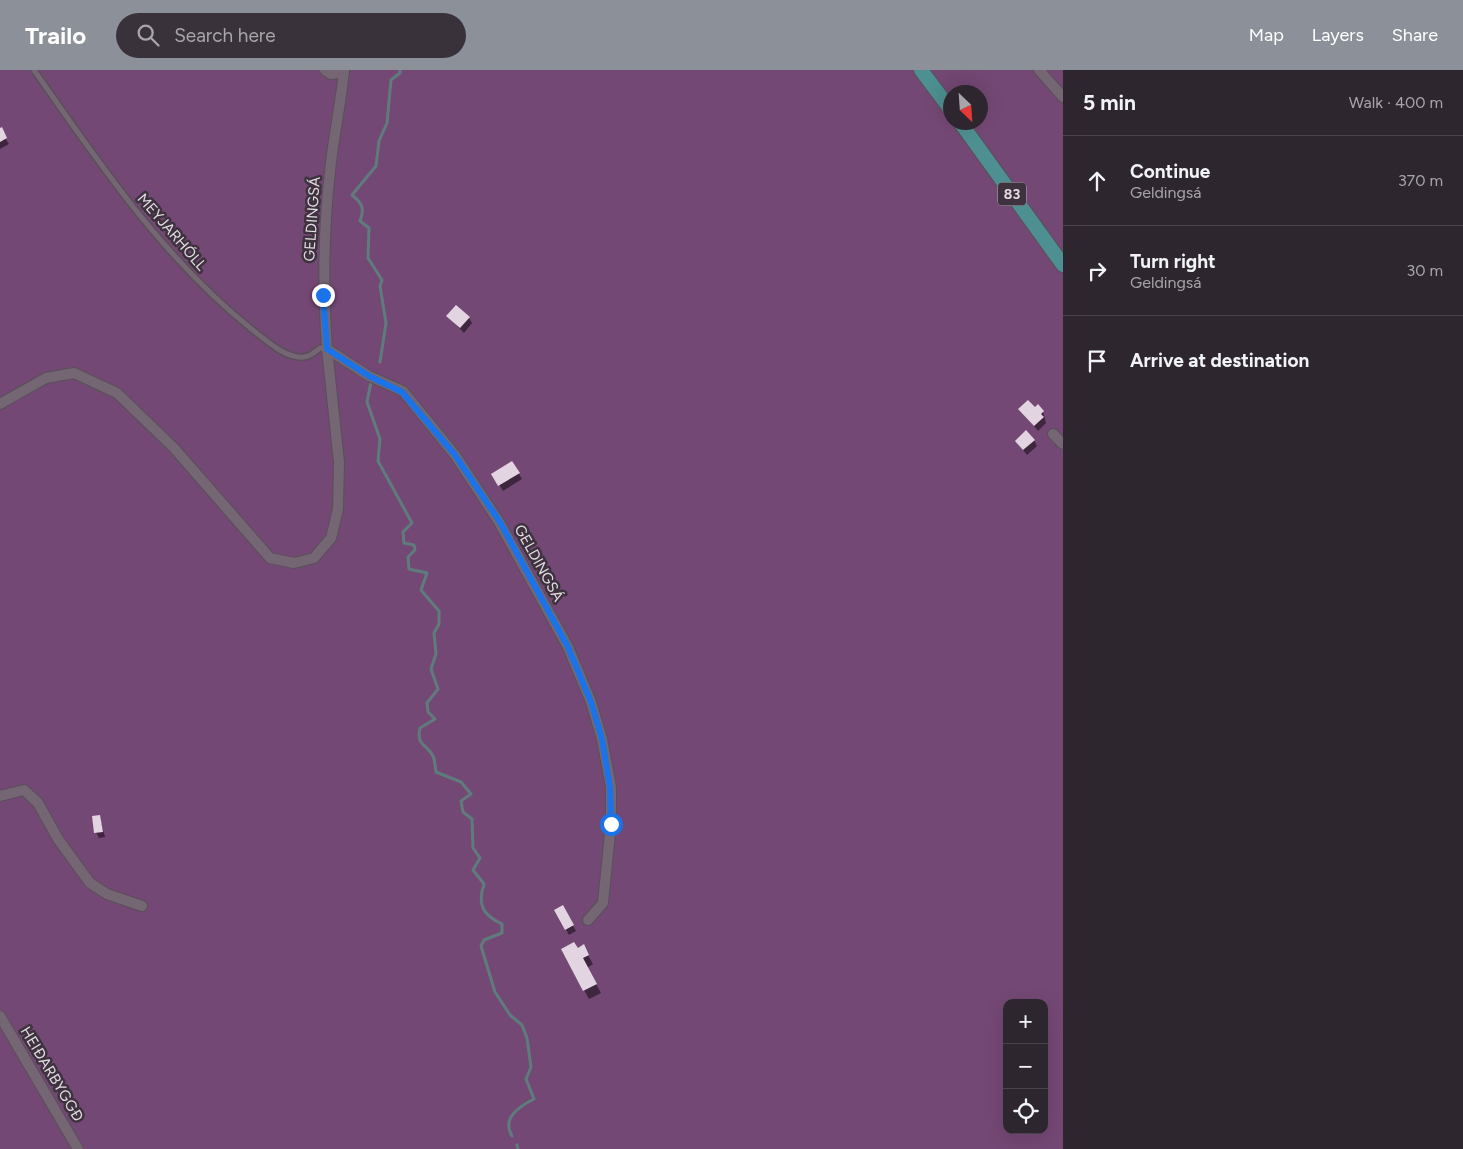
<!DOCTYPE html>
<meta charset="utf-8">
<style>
body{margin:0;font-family:Figtree,sans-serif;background:#3a323a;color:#f1f3f6}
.controls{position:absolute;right:15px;bottom:15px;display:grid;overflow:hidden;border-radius:10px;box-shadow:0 5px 20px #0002}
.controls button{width:45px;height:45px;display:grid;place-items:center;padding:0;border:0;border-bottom:1px solid #49434a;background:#2e262e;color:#f1f3f6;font:25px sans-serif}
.compass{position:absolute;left:943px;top:15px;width:45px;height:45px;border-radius:50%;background:#2e262e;box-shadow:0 5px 20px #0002;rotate:155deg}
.stop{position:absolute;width:15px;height:15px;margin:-11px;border:4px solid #1a73e8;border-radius:50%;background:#fff}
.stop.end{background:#1a73e8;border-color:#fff;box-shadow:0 1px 5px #0008}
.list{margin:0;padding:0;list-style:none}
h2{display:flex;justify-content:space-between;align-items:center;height:65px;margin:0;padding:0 20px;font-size:21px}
h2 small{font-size:16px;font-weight:400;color:#a7a5aa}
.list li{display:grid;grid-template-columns:32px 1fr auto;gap:15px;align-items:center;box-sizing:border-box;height:90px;padding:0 20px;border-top:1px solid #49434a}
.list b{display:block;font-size:19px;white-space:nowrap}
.list p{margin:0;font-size:16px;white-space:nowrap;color:#a7a5aa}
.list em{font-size:16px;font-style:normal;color:#a7a5aa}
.icon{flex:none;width:28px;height:28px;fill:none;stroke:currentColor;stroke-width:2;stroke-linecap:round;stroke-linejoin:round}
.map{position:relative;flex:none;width:1063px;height:1079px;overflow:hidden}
header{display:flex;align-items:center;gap:30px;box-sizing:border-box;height:70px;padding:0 25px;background:#8c9099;color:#fff}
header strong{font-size:24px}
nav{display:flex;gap:28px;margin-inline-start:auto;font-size:18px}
.search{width:350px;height:45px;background:#3a323a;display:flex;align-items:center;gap:12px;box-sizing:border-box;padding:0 18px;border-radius:28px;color:#a7a5aa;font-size:19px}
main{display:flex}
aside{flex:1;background:#2e262e}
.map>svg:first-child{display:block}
.green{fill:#744874;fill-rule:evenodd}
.shadow{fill:#0007}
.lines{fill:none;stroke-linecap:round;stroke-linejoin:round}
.stream{stroke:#5f7c7c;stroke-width:3}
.building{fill:#e3d4e2}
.service-casing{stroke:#595059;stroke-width:8}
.minor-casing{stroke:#595059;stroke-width:12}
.primary-casing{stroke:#595059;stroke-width:16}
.service{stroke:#746673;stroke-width:5}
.minor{stroke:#746673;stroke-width:10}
.primary{stroke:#4e8f91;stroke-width:14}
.route{stroke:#1a73e8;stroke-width:6}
.labels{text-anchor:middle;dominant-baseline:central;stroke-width:5;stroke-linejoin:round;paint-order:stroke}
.shield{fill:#3d323d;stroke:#b1a9b1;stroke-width:1}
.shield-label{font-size:14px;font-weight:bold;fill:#e3dce3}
.street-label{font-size:15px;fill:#e3dce3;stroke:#3d323d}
</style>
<header>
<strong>Trailo</strong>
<div class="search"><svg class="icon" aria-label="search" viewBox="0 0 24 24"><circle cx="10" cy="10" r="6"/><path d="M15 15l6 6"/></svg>Search here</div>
<nav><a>Map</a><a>Layers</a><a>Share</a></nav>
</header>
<main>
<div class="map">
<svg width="1063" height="1079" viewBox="0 0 1063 1079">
<rect width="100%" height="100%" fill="#3d323d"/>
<path class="green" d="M0,0H1063V1079H0ZM951,22H981V52H951ZM1007,933H1044V1060H1007Z"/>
<g class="shadow">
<path d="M0,60L9,74L0,79Z"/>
<path d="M448,246L469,248L472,253L464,263Z"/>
<path d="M1020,339H1035L1043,342L1046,353L1038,361Z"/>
<path d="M1034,370L1037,376L1027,385L1016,371Z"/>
<path d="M512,392L522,409L503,421L493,404Z"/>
<path d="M99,746L105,767L99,768L96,762Z"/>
<path d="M562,836L576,861L569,865L555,840Z"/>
<path d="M583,876L593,894L587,898L601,923L589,929L562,880L577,879Z"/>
</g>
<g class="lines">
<g class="stream">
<path d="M380,292L386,253L380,216L382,210L368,188L369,158L360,151C365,138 362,133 352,125L376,96L379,71L387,53L391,10L400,3V0"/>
<path d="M371,312L367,332L380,369L378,391L412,453L403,462L404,473L414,475L415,480L408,487L409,499L427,503L421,520L439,541V554L434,563L436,584L431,599L438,619L427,633L428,642L435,649L420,658C416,676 427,674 433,686C435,690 435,697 436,702L461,712L471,724L461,731L463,742L472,749L473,778L480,788L473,800L484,814C477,835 483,845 502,854V863L484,870L481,876L495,922L510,945L522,955L527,968L531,997L526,1009L534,1029C520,1036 501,1048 512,1066"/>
<path d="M517,1075L518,1079"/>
</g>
</g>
<g class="building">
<path d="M2,57L7,68L0,72V58Z"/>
<path d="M456,235L470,247L460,258L446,246Z"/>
<path d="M1028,330L1035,337L1038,334L1044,341L1041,344L1044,347L1034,356L1018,339Z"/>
<path d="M1026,360L1035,370L1023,380L1015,371Z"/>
<path d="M512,391L520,403L498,416L491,404Z"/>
<path d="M100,745L103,762L94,763L92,746Z"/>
<path d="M563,835L574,855L565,860L554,840Z"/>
<path d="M574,872L578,878L584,874L589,885L583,888L597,914L583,921L561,879Z"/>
</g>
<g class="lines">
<g class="service-casing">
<path id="service" d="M34,0C99,93 164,190 254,261C267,271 286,289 304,287C311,286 315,282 320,278L326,279"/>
</g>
<g class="minor-casing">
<g id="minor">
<path d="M325,0L331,4L344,2"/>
<path d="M344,0C341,34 333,68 330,102C323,161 323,220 327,279L369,306L403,321L455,385L499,452L568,577L591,632L602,669L611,717V754L603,833L588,850"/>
<path d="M1039,0L1063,27"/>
<path d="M0,334L46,308L74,303L117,323L174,378L270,488L294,493L314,488L331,468L338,439L339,392L327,279"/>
<path d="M1053,364L1063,374"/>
<path d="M0,726L24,720L38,733L58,769L90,813L107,824L142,836"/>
<path d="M0,946L78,1079"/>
</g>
</g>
<g class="primary-casing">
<g id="primary">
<path d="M921,0L951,40"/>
<path d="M960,52L1063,195"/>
</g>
</g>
<use href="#service" class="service"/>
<use href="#minor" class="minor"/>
<use href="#primary" class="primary"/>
</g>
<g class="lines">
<path class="route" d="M323,225L327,279L369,306L402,322L455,385L500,452L568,577L591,632L602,669L610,717L611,754"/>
</g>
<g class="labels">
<rect class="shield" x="998" y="112.5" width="28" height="23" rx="4"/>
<g class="shield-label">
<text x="1012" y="124">83</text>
</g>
<g class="street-label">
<text transform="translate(312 149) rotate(-86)">GELDINGSÁ</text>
<text transform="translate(172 162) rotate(49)">MEYJARHÓLL</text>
<text transform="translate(539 493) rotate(61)">GELDINGSÁ</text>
<text transform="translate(52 1004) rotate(59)">HEIÐARBYGGÐ</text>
</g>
</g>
</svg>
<div class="controls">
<button>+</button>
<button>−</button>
<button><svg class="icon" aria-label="locate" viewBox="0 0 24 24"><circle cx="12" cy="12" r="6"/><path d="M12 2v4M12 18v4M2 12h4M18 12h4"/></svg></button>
</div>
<svg class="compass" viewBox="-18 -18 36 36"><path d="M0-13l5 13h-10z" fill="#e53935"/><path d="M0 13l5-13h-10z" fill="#a7a5aa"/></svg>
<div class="stop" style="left:611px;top:754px"></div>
<div class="stop end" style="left:323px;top:225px"></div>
</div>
<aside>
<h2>5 min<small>Walk · 400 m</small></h2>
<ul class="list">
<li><svg class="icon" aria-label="ahead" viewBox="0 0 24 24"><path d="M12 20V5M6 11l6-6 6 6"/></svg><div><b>Continue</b><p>Geldingsá</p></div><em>370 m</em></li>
<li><svg class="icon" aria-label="right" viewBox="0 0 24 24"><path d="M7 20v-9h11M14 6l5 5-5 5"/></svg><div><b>Turn right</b><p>Geldingsá</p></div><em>30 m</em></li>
<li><svg class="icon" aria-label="arrive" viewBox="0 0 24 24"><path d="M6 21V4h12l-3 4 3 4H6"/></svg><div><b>Arrive at destination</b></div></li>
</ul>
</aside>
</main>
